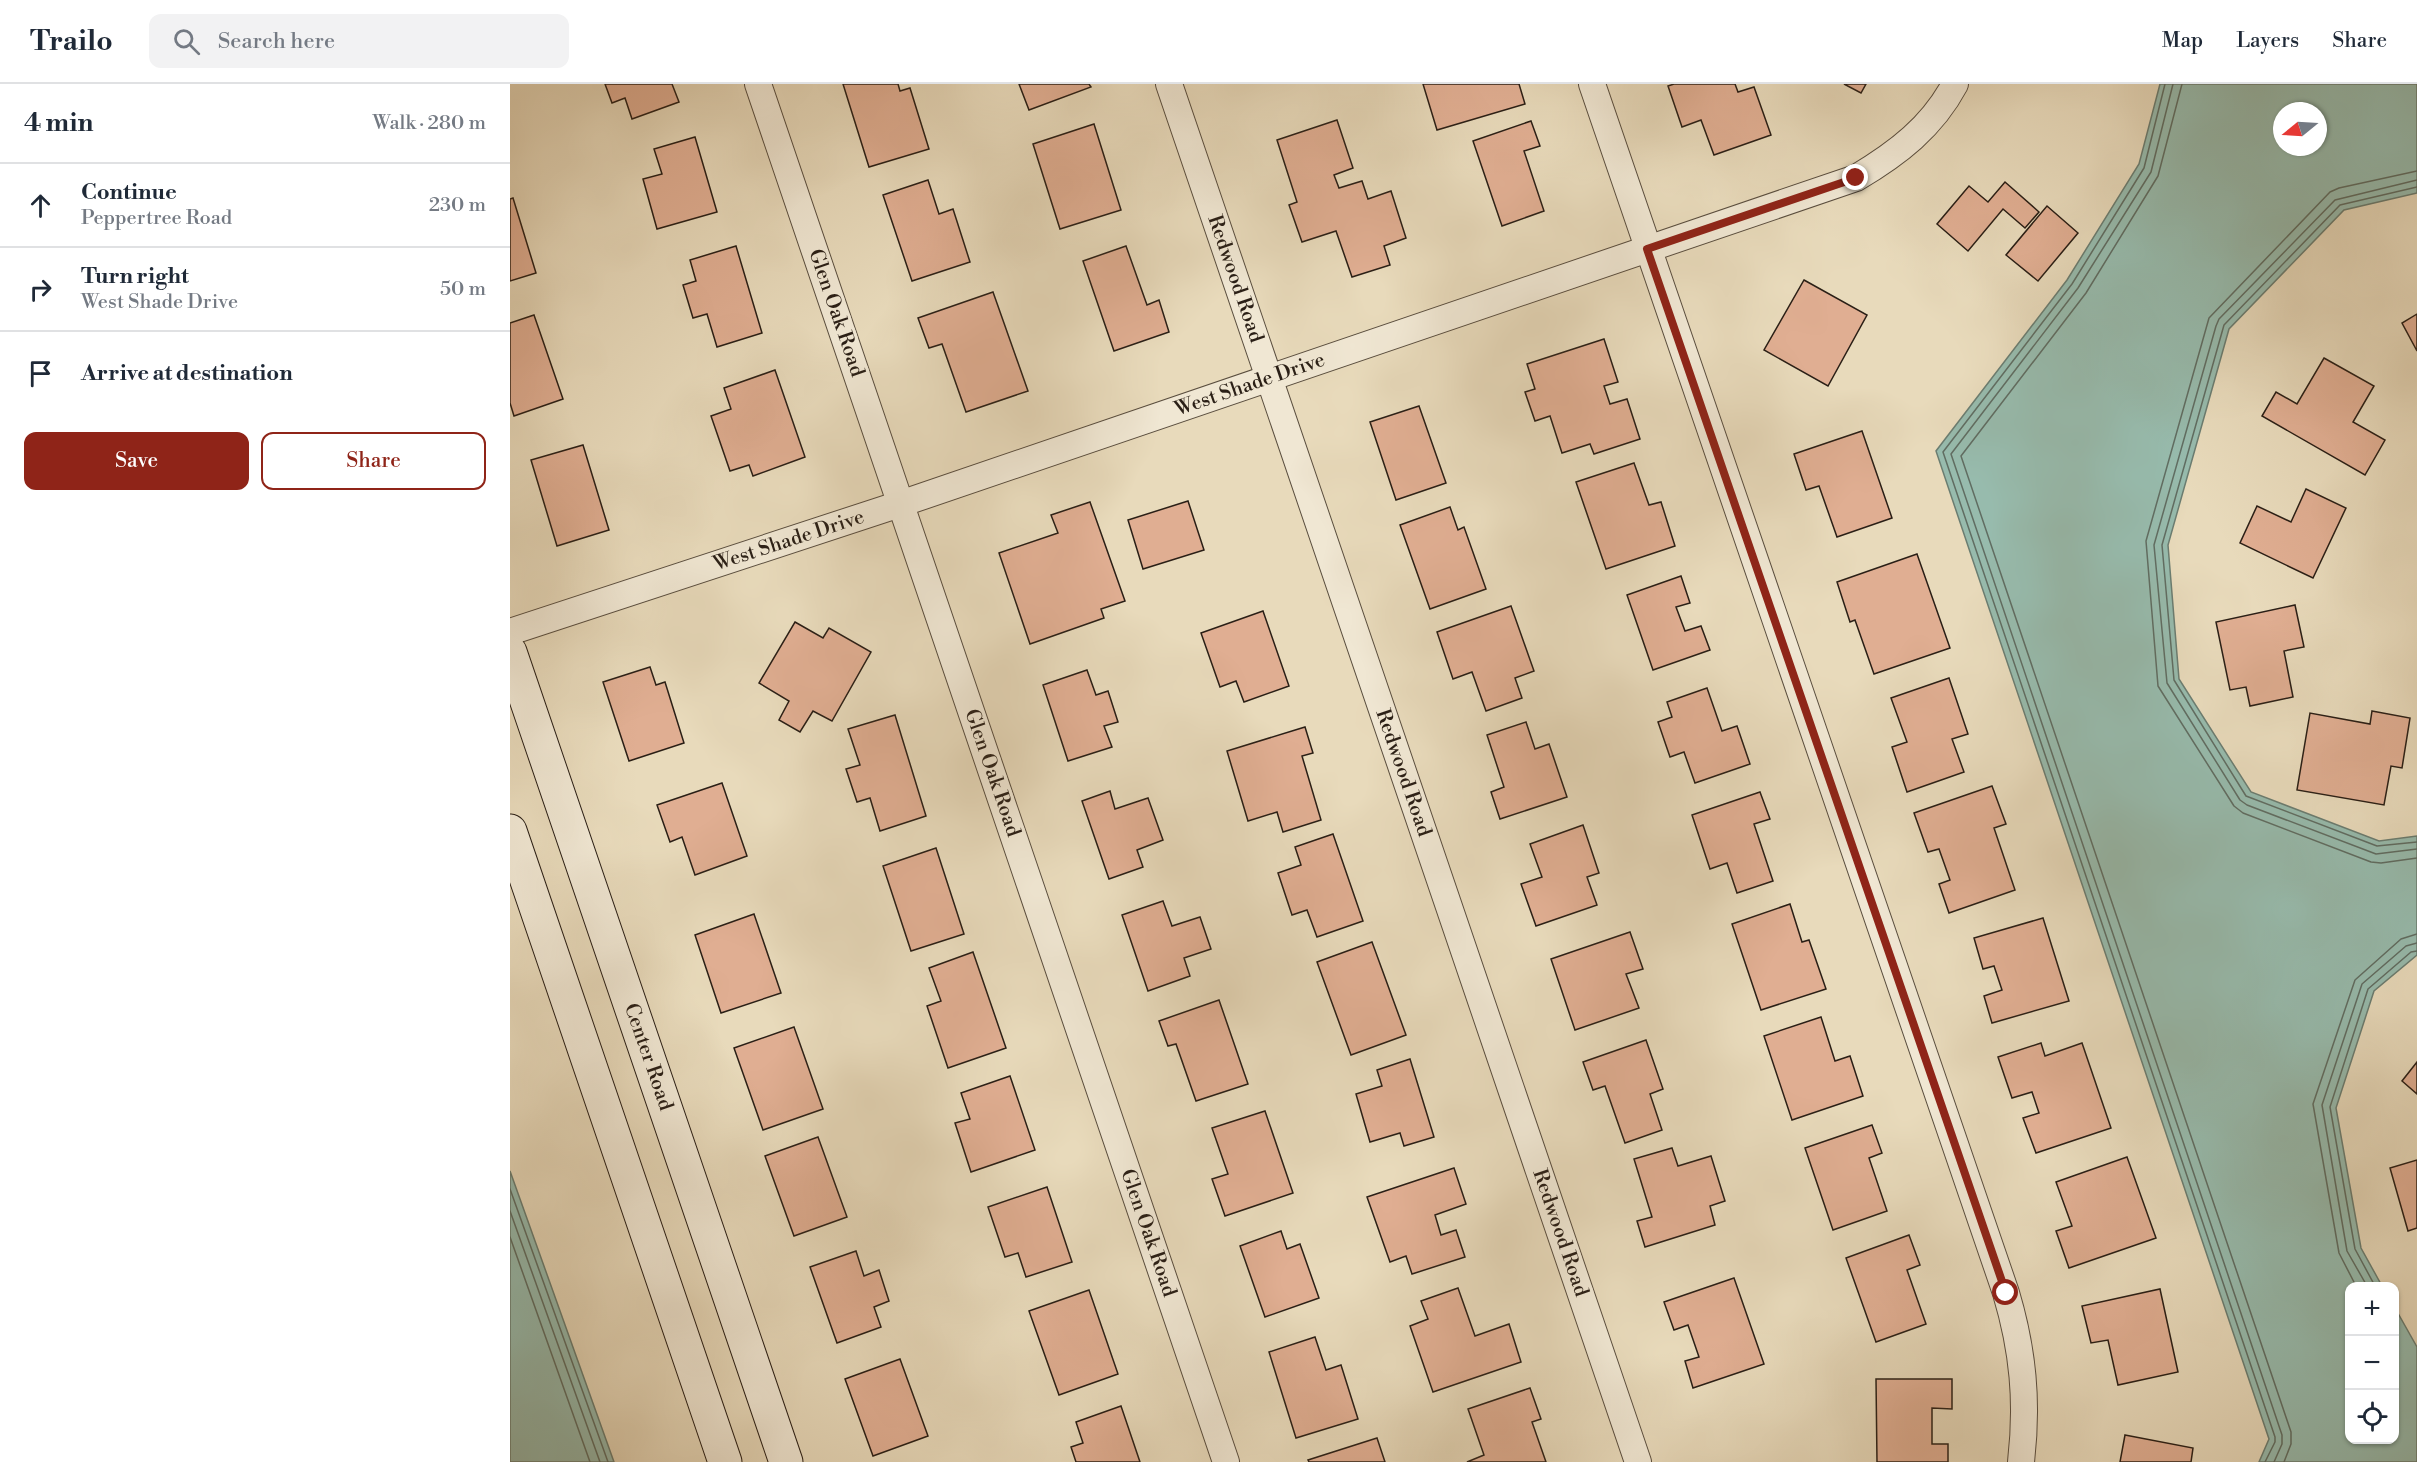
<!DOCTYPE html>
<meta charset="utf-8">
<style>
body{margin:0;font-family:"Libre Bodoni",serif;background:#f2f2f3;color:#1f2937}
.controls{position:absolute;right:18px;bottom:18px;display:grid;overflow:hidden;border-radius:12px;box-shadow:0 2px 4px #0004}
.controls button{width:54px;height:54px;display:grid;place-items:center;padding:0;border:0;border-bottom:2px solid #e0e1e3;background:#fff;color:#1f2937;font:30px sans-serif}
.compass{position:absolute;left:1763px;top:18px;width:54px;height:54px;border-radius:50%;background:#fff;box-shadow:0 2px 4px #0004;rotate:252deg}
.stop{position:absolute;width:18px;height:18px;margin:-14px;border:4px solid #8f2418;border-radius:50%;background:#fff}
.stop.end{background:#8f2418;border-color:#fff;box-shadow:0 2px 6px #0008}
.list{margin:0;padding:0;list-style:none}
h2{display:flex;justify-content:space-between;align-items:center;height:78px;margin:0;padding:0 24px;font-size:26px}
h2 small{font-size:20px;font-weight:400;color:#747a83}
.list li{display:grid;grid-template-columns:39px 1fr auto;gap:18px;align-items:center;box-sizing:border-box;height:84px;padding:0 24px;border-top:2px solid #e0e1e3}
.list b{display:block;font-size:22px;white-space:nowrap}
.list p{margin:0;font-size:20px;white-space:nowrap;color:#747a83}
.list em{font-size:20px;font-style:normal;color:#747a83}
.actions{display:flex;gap:12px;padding:18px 24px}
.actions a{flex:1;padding:14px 0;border:2px solid #8f2418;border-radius:12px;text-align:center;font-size:21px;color:#8f2418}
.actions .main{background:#8f2418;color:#fff}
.icon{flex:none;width:33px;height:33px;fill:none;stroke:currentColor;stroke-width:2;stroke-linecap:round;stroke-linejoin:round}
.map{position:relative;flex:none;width:1907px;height:1378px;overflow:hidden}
header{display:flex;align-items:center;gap:36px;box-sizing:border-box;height:84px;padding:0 30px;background:#fff;border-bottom:2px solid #e0e1e3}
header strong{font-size:28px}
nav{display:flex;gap:33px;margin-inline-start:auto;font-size:21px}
.search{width:420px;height:54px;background:#f2f2f3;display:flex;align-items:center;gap:15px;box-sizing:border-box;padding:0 21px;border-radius:12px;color:#747a83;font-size:22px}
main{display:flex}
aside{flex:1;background:#fff}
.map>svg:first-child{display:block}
.water{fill:#97bbad;stroke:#6b7d71;stroke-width:1.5;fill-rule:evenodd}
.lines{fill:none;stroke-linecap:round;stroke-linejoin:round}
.shore{stroke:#606d62;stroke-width:1.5}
.building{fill:#e0ae92;stroke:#2a1f16;stroke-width:1.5}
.street-casing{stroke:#5a4e3f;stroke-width:28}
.secondary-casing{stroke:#2a1f16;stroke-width:35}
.street{stroke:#f0e7d3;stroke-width:26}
.secondary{stroke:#f0e7d3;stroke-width:33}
.route{stroke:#8f2418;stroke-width:8}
.labels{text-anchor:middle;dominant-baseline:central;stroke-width:6;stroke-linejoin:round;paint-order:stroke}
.street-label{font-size:20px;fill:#2a1f16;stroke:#f0e7d3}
</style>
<header>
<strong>Trailo</strong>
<div class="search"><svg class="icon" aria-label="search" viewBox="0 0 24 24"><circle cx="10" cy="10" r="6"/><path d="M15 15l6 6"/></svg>Search here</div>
<nav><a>Map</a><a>Layers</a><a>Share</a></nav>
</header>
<main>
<aside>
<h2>4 min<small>Walk · 280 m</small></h2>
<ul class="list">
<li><svg class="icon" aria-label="ahead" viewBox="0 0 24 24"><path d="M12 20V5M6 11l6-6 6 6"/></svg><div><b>Continue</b><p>Peppertree Road</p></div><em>230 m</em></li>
<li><svg class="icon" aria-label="right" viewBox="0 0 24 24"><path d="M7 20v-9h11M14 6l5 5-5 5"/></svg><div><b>Turn right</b><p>West Shade Drive</p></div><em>50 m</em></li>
<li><svg class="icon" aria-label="arrive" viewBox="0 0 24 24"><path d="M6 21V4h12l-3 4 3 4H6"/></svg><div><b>Arrive at destination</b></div></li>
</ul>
<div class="actions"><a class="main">Save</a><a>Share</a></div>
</aside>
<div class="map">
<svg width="1907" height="1378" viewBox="0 0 1907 1378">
<rect width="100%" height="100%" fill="#e8dabb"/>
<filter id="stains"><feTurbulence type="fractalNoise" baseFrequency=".00333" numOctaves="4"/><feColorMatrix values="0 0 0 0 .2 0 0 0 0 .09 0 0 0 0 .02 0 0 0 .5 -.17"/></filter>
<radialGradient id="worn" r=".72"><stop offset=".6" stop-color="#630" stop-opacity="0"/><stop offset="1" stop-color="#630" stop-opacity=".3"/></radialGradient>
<g class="water">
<path d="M1650,0H1907V109L1834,126L1719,245L1658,461L1669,595L1741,708L1869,757L1907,752V871L1864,907L1826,1024L1851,1164L1872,1202H1840V1356H1884L1885,1224L1907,1263V1378H1749L1759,1355L1426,367L1557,196L1629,80ZM1772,27H1808V63H1772Z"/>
<path d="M0,1087L104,1378H0Z"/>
</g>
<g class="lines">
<g class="shore">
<path d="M1655,0L1634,84L1562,200L1433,368L1765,1353V1358L1755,1378"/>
<path d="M1663,0L1641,88L1568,204L1441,370L1772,1351V1360L1764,1378"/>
<path d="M1672,0L1648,92L1576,209L1451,372L1781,1348V1360L1774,1378"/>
<path d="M1907,87L1829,104L1820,108L1699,234L1636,457L1648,602L1724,722L1733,729L1861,778L1871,779L1907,774"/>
<path d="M1907,96L1825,116L1709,235L1706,242L1644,461L1657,599L1730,716L1737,721L1866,770L1907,765"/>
<path d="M1907,103L1830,121L1714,241L1652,461L1664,596L1736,712L1867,762L1907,758"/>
<path d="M0,1105L98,1378"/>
<path d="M0,1127L90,1378"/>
<path d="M0,1153L80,1378"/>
<path d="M1846,1202L1829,1169L1803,1020L1845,896L1891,855L1907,850"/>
<path d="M1857,1202L1837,1167L1812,1021L1852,900L1896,862L1907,859"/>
<path d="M1865,1202L1845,1165L1820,1023L1858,905L1901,868L1907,867"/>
</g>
</g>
<g class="building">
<path d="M95,0H162L169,18L122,35L115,14L102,19Z"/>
<path d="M333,0H388L390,7L400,4L419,65L359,83Z"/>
<path d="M509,0H579L581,3L519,26Z"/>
<path d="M913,0H1009L1015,20L927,46Z"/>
<path d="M1164,0H1225L1228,8L1244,3L1261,51L1204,71L1191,36L1172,43L1158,2Z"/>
<path d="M1334,0H1356L1351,9Z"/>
<path d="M827,36L843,84L824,91L829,104L852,97L858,115L881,107L896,154L874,162L880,181L842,193L826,147L792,158L779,121L787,118L767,56Z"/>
<path d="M1021,37L1030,62L1014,67L1034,127L992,142L963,57Z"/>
<path d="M584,40L611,126L550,145L523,60Z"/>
<path d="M185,53L207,128L147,145L133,95L152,90L144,65Z"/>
<path d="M418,96L429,130L443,125L460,178L402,197L373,111Z"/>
<path d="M1495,98L1529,128L1515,144L1493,125L1458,167L1427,140L1459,102L1478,118Z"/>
<path d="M3,114L26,189L0,197V115Z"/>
<path d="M1537,122L1568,149L1528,197L1496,171Z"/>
<path d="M226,162L252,249L207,263L197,230L183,234L173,201L186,197L180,176Z"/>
<path d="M616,162L637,221L649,216L659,248L604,267L573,177Z"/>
<path d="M1294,196L1357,231L1318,302L1254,266Z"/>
<path d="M483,208L518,307L456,328L432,260L419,264L408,234Z"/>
<path d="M1907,230V267L1892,239Z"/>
<path d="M24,231L53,315L4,332L0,319V239Z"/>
<path d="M1094,255L1108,298L1094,302L1100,320L1117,315L1130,355L1084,370L1080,360L1052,369L1040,332L1025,337L1015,308L1025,305L1017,280Z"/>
<path d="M1814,274L1864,302L1843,338L1875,356L1855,391L1752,332L1766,308L1787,320Z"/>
<path d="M265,286L295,373L243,392L239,381L220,387L201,332L221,325L214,304Z"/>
<path d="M909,322L936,399L886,416L860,338Z"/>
<path d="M1352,347L1382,434L1327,453L1309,402L1296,406L1284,370Z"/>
<path d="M73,361L99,446L47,462L21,376Z"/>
<path d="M1124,379L1139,421L1151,418L1165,462L1096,485L1066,398Z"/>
<path d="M1796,405L1836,424L1803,494L1730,459L1747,422L1781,438Z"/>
<path d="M678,417L694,466L633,485L618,436Z"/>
<path d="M580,418L615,517L591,525L594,534L520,560L489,469L548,449L541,431Z"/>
<path d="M940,423L948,446L954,443L976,505L920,525L890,441Z"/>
<path d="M1407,470L1440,564L1364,590L1345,536L1340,538L1327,498Z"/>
<path d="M1171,492L1180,519L1166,523L1175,547L1191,542L1200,566L1143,586L1117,511Z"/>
<path d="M1785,521L1794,563L1774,567L1783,613L1740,622L1736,603L1720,606L1706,538Z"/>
<path d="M1001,522L1024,587L1005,594L1012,614L976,627L962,588L943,595L927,548Z"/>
<path d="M753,527L779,602L734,618L726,597L710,603L691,549Z"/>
<path d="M285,538L313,554L319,544L361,568L322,637L303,627L290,648L269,636L279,617L249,599Z"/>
<path d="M140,583L146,601L155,598L174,659L119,677L93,598Z"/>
<path d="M577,586L586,611L598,607L608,638L594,642L602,663L558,677L533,601Z"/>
<path d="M1439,594L1458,650L1442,655L1454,688L1397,708L1382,663L1397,658L1381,614Z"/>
<path d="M1197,604L1212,647L1227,642L1240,680L1185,699L1174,668L1160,673L1148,638L1162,633L1157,618Z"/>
<path d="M1862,627L1900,634L1892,684L1881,682L1874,721L1787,706L1800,629L1860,640Z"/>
<path d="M385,631L416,732L370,747L360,714L347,718L336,685L350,681L338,645Z"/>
<path d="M1016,638L1025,665L1039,660L1057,713L990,735L981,708L994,703L977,651Z"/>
<path d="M795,643L803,669L792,672L811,736L773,748L767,728L738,737L717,667Z"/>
<path d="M212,699L237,772L185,791L172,753L160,758L147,721Z"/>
<path d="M1482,702L1496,740L1484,744L1505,806L1439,829L1429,800L1440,796L1429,765L1418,768L1404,729Z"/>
<path d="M600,707L605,725L638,714L653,756L627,766L633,783L599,795L572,717Z"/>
<path d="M1250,708L1260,735L1244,740L1263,797L1227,809L1217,779L1200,785L1182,731Z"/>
<path d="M1073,741L1089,789L1077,793L1087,821L1026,842L1011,800L1032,793L1020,760Z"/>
<path d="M823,750L853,837L807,853L797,826L782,831L768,789L791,781L785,763Z"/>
<path d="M426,764L454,850L401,867L373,782Z"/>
<path d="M653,817L662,842L690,833L701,865L674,874L680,892L638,907L612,831Z"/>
<path d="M1280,820L1292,858L1299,856L1316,905L1251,926L1222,840Z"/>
<path d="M244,830L271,909L211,929L185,851Z"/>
<path d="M1533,834L1559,917L1482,939L1474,912L1492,906L1484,882L1473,885L1464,854Z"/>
<path d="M1120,848L1133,885L1116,890L1129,924L1065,946L1041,875Z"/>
<path d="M862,858L896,951L841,971L807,878Z"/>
<path d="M463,868L496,964L438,984L417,922L431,917L419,884Z"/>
<path d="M709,916L738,1000L686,1017L666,960L658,962L649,937Z"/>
<path d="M1311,933L1325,977L1340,972L1353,1012L1282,1036L1254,952Z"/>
<path d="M284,943L313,1025L253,1046L224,964Z"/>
<path d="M1136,956L1153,1005L1140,1010L1152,1046L1115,1059L1095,1002L1083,1006L1073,978Z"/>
<path d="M1531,959L1535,972L1572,959L1601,1044L1526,1069L1513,1034L1529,1029L1522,1008L1502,1014L1488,973Z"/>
<path d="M900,975L924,1053L894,1062L890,1049L860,1058L846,1010L872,1002L867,986Z"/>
<path d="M1907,978V1010L1892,997Z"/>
<path d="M500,992L525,1066L461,1088L445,1039L460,1035L451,1009Z"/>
<path d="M755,1027L783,1109L715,1132L702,1095L718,1090L702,1044Z"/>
<path d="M1362,1041L1372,1069L1359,1074L1377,1127L1323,1146L1295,1064Z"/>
<path d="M308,1053L337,1133L284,1152L255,1072Z"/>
<path d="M1162,1064L1168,1082L1201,1072L1215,1117L1200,1122L1205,1141L1135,1163L1127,1137L1142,1133L1124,1075Z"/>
<path d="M1617,1073L1646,1154L1559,1184L1546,1147L1562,1142L1546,1098Z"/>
<path d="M1907,1076V1144L1898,1147L1880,1084Z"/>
<path d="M944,1084L956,1120L925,1131L931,1151L946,1146L955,1173L902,1190L896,1172L880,1178L857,1113Z"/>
<path d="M537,1103L562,1178L516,1193L508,1169L495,1173L478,1123Z"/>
<path d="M771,1147L777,1165L790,1160L809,1214L755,1233L730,1162Z"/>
<path d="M1399,1151L1410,1181L1397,1186L1416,1240L1366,1258L1336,1174Z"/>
<path d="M346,1167L354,1192L369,1186L379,1217L364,1223L371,1243L327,1259L300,1183Z"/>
<path d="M1224,1194L1254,1280L1183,1304L1175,1277L1189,1273L1178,1241L1164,1246L1154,1218Z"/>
<path d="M948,1204L965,1252L999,1240L1011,1278L923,1308L900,1242L918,1235L911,1217Z"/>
<path d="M1650,1205L1668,1288L1608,1301L1598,1256L1581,1259L1572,1222Z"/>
<path d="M579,1206L608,1290L549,1311L519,1227Z"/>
<path d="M805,1253L816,1286L831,1281L848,1335L786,1354L759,1268Z"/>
<path d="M390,1275L418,1352L363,1372L335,1295Z"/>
<path d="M1366,1295H1442V1325L1422,1324V1360H1438V1378H1367Z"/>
<path d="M1020,1304L1031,1335L1022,1338L1036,1378H957L974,1371L958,1325Z"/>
<path d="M611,1322L630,1378H566L561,1363L573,1359L566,1338Z"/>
<path d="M1615,1351L1683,1364L1681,1378H1610Z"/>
<path d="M867,1354L875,1378H799L798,1376Z"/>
</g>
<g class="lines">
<g class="street-casing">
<g id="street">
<path d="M248,0L716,1378"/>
<path d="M659,0L1128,1378"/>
<path d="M1082,0L1496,1209C1513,1266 1518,1318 1511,1378"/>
<path d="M0,548L390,420L1346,94C1388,69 1422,43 1445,0"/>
</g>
</g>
<g class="secondary-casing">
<g id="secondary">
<path d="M0,568L276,1378"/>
<path d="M0,747L215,1378"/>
</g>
</g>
<use href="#street" class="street"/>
<use href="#secondary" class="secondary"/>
</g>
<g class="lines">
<path class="route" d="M1346,94L1137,165L1496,1209"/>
</g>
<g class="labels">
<g class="street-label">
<text transform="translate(725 195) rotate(71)">Redwood Road</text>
<text transform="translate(326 229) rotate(71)">Glen Oak Road</text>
<text transform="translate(740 301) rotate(-19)">West Shade Drive</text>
<text transform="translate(279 457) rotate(-18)">West Shade Drive</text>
<text transform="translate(482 689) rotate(71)">Glen Oak Road</text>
<text transform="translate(893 689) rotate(71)">Redwood Road</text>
<text transform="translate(138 973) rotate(71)">Center Road</text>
<text transform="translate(638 1149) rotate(71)">Glen Oak Road</text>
<text transform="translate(1050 1149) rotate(71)">Redwood Road</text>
</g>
</g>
<rect width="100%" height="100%" filter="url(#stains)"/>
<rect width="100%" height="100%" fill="url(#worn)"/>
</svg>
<div class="controls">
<button>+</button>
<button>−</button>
<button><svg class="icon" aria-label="locate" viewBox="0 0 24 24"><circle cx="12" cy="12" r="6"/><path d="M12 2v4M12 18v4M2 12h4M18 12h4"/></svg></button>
</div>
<svg class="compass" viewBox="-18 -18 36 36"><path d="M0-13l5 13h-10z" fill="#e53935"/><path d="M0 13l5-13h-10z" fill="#747a83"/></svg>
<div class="stop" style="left:1496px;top:1209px"></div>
<div class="stop end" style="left:1346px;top:94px"></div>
</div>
</main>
